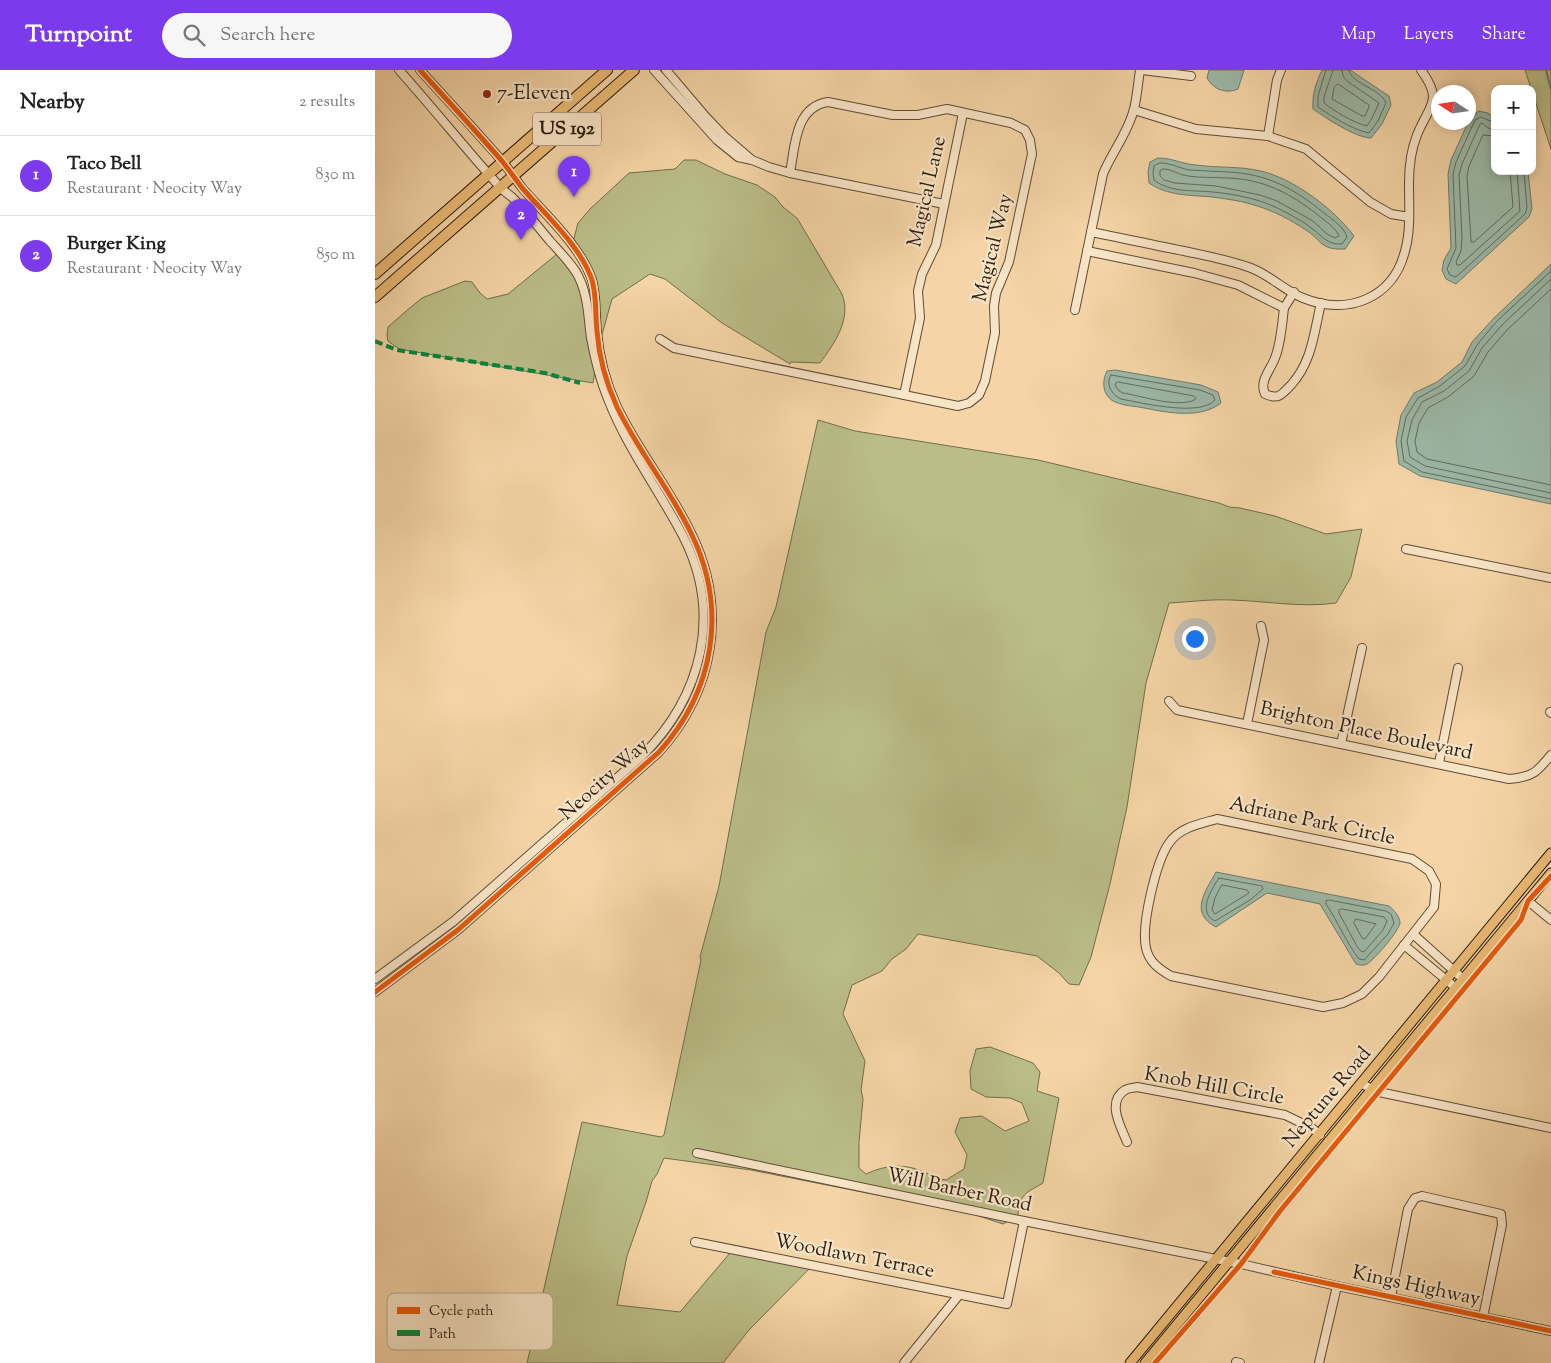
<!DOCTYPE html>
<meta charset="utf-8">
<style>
body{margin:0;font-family:"Sorts Mill Goudy",serif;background:#f6f6f6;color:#222}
.controls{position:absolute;right:15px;top:15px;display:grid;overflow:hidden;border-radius:10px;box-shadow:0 2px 12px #0003}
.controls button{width:45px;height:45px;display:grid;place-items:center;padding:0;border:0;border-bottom:1px solid #e0e0e0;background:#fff;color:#222;font:25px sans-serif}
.compass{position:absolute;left:1056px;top:15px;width:45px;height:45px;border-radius:50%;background:#fff;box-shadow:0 2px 12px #0003;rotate:282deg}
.you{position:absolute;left:819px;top:568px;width:18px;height:18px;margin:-12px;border:4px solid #fff;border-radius:50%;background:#1a73e8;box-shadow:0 0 0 8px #1a73e833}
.badge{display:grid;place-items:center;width:32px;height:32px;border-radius:50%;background:#7c3aed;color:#fff;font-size:16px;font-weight:700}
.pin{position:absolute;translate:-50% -41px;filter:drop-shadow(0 1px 2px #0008)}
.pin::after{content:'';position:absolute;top:26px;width:18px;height:15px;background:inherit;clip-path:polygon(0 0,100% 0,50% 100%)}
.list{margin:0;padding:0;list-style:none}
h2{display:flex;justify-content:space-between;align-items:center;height:65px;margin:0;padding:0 20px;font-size:21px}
h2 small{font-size:16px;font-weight:400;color:#767676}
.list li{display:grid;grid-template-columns:32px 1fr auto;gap:15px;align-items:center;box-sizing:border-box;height:80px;padding:0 20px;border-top:1px solid #e0e0e0}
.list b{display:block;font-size:19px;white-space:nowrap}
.list p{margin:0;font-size:16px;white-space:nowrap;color:#767676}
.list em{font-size:16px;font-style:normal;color:#767676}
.icon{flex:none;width:28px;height:28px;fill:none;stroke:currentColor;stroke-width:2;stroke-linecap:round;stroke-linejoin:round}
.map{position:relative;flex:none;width:1176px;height:1293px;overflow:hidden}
header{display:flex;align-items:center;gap:30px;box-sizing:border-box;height:70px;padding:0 25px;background:#7c3aed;color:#fff}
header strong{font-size:24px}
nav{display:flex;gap:28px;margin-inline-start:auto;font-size:18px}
.search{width:350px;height:45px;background:#f6f6f6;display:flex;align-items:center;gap:12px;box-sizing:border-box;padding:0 18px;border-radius:28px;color:#767676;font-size:19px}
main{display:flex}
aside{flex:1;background:#fff}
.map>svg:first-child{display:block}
.green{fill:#babd88;stroke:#726e4c}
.water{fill:#9cb9a8;stroke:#6e7b6c}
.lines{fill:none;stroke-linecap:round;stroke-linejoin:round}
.shore{stroke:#636c5c;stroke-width:1}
.stream{stroke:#6e7b6c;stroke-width:2}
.minor-casing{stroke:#5d4c36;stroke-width:10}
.major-casing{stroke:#2a1e11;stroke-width:11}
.highway-casing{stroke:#2a1e11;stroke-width:12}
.minor{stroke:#f8e4c6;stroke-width:8}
.major{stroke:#eaba74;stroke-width:9}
.highway{stroke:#eaba74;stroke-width:10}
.quiet{stroke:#00873e;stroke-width:4;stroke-dasharray:8 4;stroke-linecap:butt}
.cycleway-casing{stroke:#f8e4c6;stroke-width:8}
.cycleway{stroke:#e8590c;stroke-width:5}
.poi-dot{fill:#8f2418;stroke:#f8e4c6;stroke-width:2}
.labels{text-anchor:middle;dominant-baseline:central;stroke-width:4.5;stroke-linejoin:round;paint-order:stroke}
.shield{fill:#f8e4c6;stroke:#685947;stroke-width:1}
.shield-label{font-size:19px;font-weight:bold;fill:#2a1e11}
.poi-label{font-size:20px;fill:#2a1e11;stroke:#f8e4c6;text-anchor:start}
.street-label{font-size:20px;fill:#2a1e11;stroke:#f8e4c6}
.key{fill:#f8e4c6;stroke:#baa990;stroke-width:1}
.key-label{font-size:14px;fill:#2a1e11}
</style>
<header>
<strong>Turnpoint</strong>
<div class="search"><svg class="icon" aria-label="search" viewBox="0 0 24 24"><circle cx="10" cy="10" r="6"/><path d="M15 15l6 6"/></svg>Search here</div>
<nav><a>Map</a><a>Layers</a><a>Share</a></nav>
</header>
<main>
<aside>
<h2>Nearby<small>2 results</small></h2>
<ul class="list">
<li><span class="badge">1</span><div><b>Taco Bell</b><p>Restaurant · Neocity Way</p></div><em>830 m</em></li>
<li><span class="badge">2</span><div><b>Burger King</b><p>Restaurant · Neocity Way</p></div><em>850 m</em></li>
</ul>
</aside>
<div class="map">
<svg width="1176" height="1293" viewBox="0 0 1176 1293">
<rect width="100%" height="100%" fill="#f5d5a7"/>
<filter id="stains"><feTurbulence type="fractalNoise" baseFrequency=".004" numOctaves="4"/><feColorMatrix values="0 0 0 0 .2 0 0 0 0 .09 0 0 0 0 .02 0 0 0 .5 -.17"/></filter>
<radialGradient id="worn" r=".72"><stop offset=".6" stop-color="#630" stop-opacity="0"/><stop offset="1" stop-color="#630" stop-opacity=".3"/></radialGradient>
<g class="green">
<path d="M1150,0H1176V79Z"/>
<path d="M309,90H321L350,104L382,115L400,127L408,137L422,148L467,224C477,249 459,274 445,293L416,292L415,294L347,253L290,209L275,204L237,229L226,268L222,220L198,172L203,153L215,139L254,103L300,99Z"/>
<path d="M182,184L196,202L205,217L220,301L218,313L24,279L13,271L12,265L13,257L30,242L47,228L90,211L97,212L105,223L112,229L133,224Z"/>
<path d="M443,350L480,361L663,390L844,433L854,437L865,438L900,446L951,464L987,459L976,507L961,533C926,538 892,531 856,530C836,529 814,532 794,533L771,613L752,737L735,814L716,887L704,915L694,914L684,903L662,886L543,864L531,879L517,889L507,901L477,915L468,944L490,991L486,1020L488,1029L484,1072V1098L491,1104C511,1095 528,1093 549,1102C556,1105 562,1109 571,1110L589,1099L592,1085L580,1062L585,1048L607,1046L630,1061L654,1051L647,1033L635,1028L611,1027L596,1019L595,1001L601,979L615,977L658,993L665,1002L662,1021L684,1028L668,1113C651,1123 644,1124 643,1146L628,1154L598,1144L376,1100L289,1088L282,1104L277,1111L271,1132L252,1186L242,1235L305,1242L360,1177L439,1194L374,1260L348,1293H152L207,1052L286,1067L289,1065L326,890L325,887L344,816L391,562L401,537Z"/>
</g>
<g class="water">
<path d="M834,0H869L863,19C851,24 839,20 832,8Z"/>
<path d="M947,0H975L1014,26L1016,35L1007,54L996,68C981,68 951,48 938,39C937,24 941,13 947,0Z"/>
<path d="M1104,41L1113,43L1120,49V101H1153L1157,139L1154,147L1081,214L1071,209L1067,200L1069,190L1076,178L1073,104L1076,90L1096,46Z"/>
<path d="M783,88C797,88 807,94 821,95C842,98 864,96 886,101C919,109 959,139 979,166L970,179C944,180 948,171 931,160C916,150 899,141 882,136C868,131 852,129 837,127C815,125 793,126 774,113L773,102L775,92Z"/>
<path d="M1176,194V434L1045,406L1024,394L1021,371L1026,345L1039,323L1062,312L1087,292L1097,272L1119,248Z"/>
<path d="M740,300L826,315L843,322L846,333C824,350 790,342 764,337C756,336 746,335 738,331C727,324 727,311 732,301Z"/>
<path d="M841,802L1014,836C1019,840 1025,847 1025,853C1024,861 1000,889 992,894C989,896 985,895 981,894L945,834L892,823L841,857C814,843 830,822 841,802Z"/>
</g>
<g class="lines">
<g class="shore">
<path d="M951,0L943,26V37C956,46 978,60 994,63L1003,51L1011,33C1005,18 976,14 974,0"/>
<path d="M958,0L949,27V33C959,41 979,53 992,56L997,48L1004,33L972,11L968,6L967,0"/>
<path d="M963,14L994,35V37L990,46H987L957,29L959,18Z"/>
<path d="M1120,53L1106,47L1100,50L1081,92L1078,104L1081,178L1072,199L1075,205L1081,207L1150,144L1152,138L1149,101"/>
<path d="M1120,59L1113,58L1107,53L1105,54L1087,94L1084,105L1087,167L1086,181L1081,192L1082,195H1085L1145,141L1142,101"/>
<path d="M1120,66L1108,65L1094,96L1092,106L1096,172H1099L1138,137L1135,101"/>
<path d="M785,93C796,93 804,98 814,100C827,101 840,101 853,102C893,104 918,118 949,143C958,150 969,157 972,167L967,174C951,175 947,165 935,157C925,149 910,142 898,136C880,128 858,124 838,122C819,120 796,123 779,110L778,103L779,96Z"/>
<path d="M788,99C797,99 804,105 813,106C826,108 839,107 852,108C888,109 915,123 943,145C950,151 961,158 964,166L960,168L952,164L938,151L902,131L885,125L841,116L800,113L789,110L785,106V101Z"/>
<path d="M1176,201L1122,251L1102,275L1090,296L1065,316L1043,328L1031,347L1026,371L1029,391L1047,402L1176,429"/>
<path d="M1176,209L1127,255L1107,278L1094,301L1069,321L1047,332L1037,350L1032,371L1035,387L1050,396L1176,423"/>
<path d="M1176,219L1132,260L1113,282L1099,306L1073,327L1053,338L1044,353L1040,371L1042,382L1052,389L1176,415"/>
<path d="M736,305L825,320L838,325L840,330C825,347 767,333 746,329C737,325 730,314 736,305Z"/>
<path d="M743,312L819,326L821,329C805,339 767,326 748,323L744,321L740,315L741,313Z"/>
<path d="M844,808L887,816L888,819L875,830L840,851C822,842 836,820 844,808Z"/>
<path d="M847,815L872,820L874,823L840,844L837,840L840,828Z"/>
<path d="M954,830L1011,841L1016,844L1019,853L1013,864L989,890L984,889C971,872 963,852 951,834V831Z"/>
<path d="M967,839L1009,847L1012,851L1008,860L989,882L986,881L983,878L964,843V840Z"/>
<path d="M981,849L1001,854L990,869L987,868L979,853Z"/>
</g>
<path class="stream" d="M1171,0L1176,19"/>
<g class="minor-casing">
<g id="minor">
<path d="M279,0L342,70L363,87L377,90L394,97L415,103L569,134"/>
<path d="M291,0L331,47L349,66L377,90"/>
<path d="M767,0L816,6"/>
<path d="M759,40L821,59L893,66L931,79L995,132L1016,144L1034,147"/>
<path d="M893,66L902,10L906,0"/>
<path d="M716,162C747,168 778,175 809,181C832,186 854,190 876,198C895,205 910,221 928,228C972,246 1018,229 1030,181C1036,160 1034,136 1034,113C1034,97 1036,80 1042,65C1054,35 1069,31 1046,0"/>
<path d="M712,181L819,203L863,215L909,238L919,222"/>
<path d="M909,238C907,254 906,273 900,288C895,301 884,311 890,324C904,330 906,325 916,315C937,292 939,263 946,233"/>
<path d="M700,240L728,104C737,82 753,63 759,39C762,27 763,13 765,0"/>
<path d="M285,269L299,278L583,336L594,333L604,325L610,311L620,263L619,236L621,223L634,192L657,84L655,70L650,60L636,53L572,39L543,45H518L453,32C420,37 420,76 415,103"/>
<path d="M529,325L545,248L543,221L547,204L561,175L588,43"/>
<path d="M1031,479L1176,508"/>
<path d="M794,631L802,640L1134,709C1158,707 1162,702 1176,685"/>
<path d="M1175,642L1176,643"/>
<path d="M872,654L889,570L886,556"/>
<path d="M966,674L987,578"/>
<path d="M1064,693L1083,598"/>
<path d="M842,749L1037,789L1054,801L1061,814L1059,837L1004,907L987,924L968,933L948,937L796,906C784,899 774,892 771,878C766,855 781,792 794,773C805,757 825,754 842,749Z"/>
<path d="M1153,831L1176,850"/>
<path d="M1038,864L1088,909"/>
<path d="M1029,875L1081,918"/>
<path d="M0,909L79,851L267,686C327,626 348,544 308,466C284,420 252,378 233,329C225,310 220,289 216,268C213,245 213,222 201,202C194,191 184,181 175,171C163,157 152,142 139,129C134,124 128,121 124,116C90,78 58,38 24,0"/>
<path d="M0,922L84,859L284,682C340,620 353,538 316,463C295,419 263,381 242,337C231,313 224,287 222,261C220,244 222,227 217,210C206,177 171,145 148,119C141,110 134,100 127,91C100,60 72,30 45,0"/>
<path d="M987,1014L1004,1022L1176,1058"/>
<path d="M752,1072C746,1057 731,1032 750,1020C753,1018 759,1018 762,1017L910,1045L937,1058L945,1065"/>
<path d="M322,1083L649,1151L866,1194L962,1216L1176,1261"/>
<path d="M320,1172L632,1234L649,1151"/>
<path d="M1016,1227L1033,1139L1040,1128L1047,1126L1126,1144L1127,1155L1108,1247"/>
<path d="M861,1292L865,1293"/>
<path d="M529,1293L584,1225"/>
<path d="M944,1293L962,1216"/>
</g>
</g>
<g class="major-casing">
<g id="major">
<path d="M755,1293L1176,783"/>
<path d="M770,1293L1176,803"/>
</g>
</g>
<g class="highway-casing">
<g id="highway">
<path d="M0,204L232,0"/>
<path d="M0,227L259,0"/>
</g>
</g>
<use href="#minor" class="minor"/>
<use href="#major" class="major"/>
<use href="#highway" class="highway"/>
<path class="quiet" d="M0,271L22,280L170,303L205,313"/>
<g class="cycleway-casing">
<g id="cycleway">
<path d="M0,922L84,859L284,682C340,620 353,538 316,463C295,419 263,381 242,337C231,313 224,287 222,261C220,244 222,227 217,210C206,177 171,145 148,119C141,110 134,100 127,91C100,60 72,30 45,0"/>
<path d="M899,1202L1176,1261"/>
<path d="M780,1293L866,1194L905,1141L1146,850L1153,831L1176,806"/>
</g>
</g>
<use href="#cycleway" class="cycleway"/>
</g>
<circle class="poi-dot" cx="112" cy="24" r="5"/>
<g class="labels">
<rect class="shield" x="158" y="42.5" width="68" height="33" rx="4"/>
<g class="shield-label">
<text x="192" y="59">US 192</text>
</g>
<g class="poi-label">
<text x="122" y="24">7-Eleven</text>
</g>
<g class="street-label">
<text transform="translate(553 122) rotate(-77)">Magical Lane</text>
<text transform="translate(619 178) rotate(-76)">Magical Way</text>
<text transform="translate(991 662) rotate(12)">Brighton Place Boulevard</text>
<text transform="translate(230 710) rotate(-42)">Neocity Way</text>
<text transform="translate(937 752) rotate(12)">Adriane Park Circle</text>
<text transform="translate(839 1017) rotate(10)">Knob Hill Circle</text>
<text transform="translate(953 1028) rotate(-50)">Neptune Road</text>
<text transform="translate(584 1121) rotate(12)">Will Barber Road</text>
<text transform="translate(479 1187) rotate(11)">Woodlawn Terrace</text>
<text transform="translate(1041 1217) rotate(12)">Kings Highway</text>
</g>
</g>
<rect x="12" y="1223" width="166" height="57" rx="8" class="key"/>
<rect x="22" y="1237" width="23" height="7" fill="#e8590c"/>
<rect x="22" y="1260" width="23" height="6" fill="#00873e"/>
<g class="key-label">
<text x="54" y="1245">Cycle path</text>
<text x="54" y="1268">Path</text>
</g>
<rect width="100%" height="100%" filter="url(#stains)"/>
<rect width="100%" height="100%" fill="url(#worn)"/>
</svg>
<div class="controls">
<button>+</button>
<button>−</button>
</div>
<svg class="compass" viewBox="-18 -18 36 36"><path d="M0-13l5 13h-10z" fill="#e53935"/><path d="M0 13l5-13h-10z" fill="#767676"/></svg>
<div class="you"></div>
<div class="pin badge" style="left:199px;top:127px">1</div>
<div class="pin badge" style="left:146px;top:170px">2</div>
</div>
</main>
